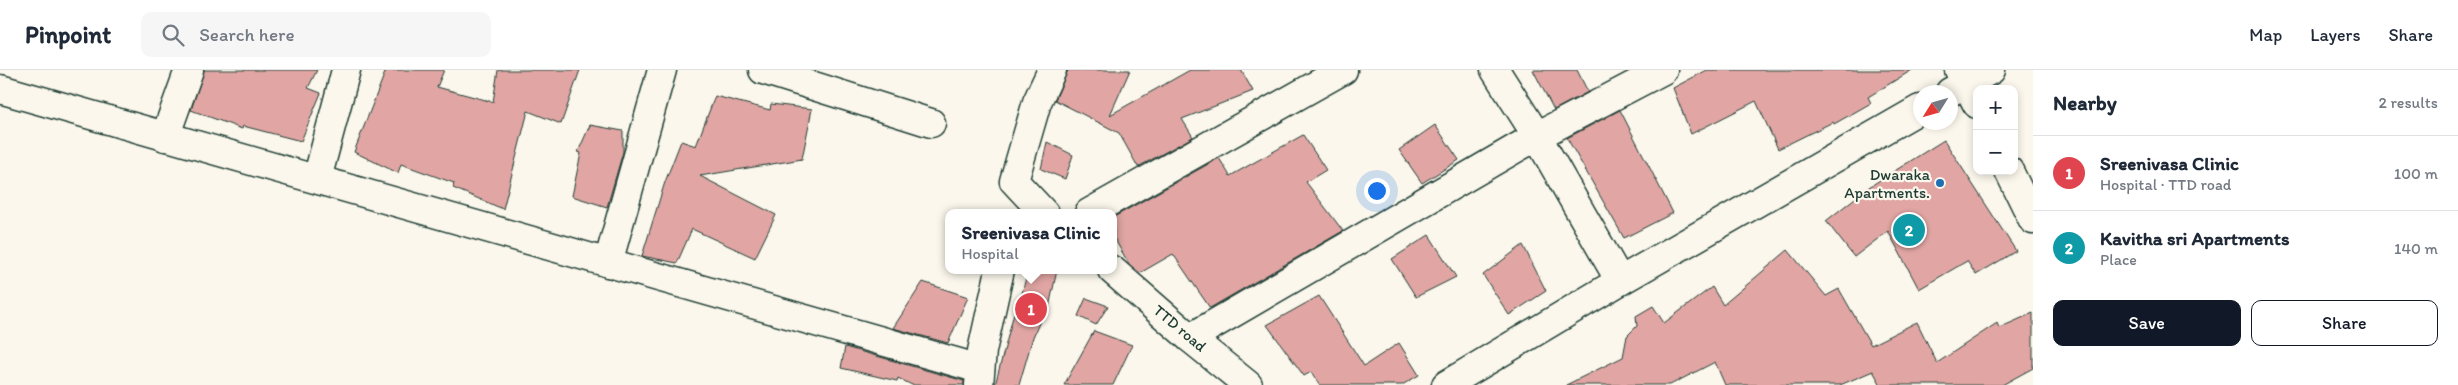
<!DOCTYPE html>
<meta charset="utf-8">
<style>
body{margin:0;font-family:Itim,sans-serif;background:#f6f6f7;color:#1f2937}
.controls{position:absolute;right:15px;top:15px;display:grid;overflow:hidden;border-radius:10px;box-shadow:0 2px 8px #0003}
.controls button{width:45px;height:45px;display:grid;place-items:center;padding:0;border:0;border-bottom:1px solid #e0e1e3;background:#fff;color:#1f2937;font:25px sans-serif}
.compass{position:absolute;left:1913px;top:15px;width:45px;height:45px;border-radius:50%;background:#fff;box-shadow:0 2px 8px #0003;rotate:233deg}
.you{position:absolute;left:1376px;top:120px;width:18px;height:18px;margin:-12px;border:4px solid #fff;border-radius:50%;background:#1a73e8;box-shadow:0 0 0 8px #1a73e833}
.badge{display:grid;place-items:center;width:32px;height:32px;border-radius:50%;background:#111827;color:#fff;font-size:16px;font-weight:700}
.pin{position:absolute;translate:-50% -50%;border:2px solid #fff;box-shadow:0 1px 5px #0006}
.popup{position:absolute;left:945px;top:139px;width:172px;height:65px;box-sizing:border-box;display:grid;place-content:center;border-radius:10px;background:#fff;filter:drop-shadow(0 1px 4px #0005);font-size:16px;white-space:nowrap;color:#747a83}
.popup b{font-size:19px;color:#1f2937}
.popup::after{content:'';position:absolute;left:50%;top:100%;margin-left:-10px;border:10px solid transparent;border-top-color:#fff}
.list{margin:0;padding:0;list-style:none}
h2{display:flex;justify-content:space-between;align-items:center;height:65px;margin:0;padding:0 20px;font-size:21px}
h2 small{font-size:16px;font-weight:400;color:#747a83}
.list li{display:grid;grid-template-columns:32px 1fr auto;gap:15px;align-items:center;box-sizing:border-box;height:75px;padding:0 20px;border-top:1px solid #e0e1e3}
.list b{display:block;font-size:19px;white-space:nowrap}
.list p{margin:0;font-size:16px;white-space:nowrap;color:#747a83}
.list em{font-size:16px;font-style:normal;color:#747a83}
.actions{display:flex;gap:10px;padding:15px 20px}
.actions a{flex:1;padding:11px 0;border:1px solid #111827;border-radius:10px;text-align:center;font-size:18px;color:#111827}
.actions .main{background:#111827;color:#fff}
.icon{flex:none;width:28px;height:28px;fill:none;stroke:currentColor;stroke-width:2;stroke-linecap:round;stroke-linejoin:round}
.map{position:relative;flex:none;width:2033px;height:315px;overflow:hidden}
header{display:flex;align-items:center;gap:30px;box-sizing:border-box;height:70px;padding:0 25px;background:#fff;border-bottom:1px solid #e0e1e3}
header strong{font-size:24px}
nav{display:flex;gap:28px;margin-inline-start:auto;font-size:18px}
.search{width:350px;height:45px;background:#f6f6f7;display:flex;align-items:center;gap:12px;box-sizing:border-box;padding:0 18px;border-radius:10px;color:#747a83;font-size:19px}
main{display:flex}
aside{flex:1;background:#fff}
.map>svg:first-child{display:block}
.building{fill:#e1a6a4;stroke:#1f3d34}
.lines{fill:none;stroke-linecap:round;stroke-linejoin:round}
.minor-casing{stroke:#1f3d34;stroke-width:31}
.minor{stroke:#fbf7ec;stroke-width:28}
.poi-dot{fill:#1f6fb2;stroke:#fbf7ec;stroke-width:2}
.labels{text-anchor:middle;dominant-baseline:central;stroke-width:4.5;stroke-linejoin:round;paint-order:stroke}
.poi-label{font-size:16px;fill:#1f3d34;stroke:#fbf7ec;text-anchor:end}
.street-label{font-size:16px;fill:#1f3d34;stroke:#fbf7ec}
</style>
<header>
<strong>Pinpoint</strong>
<div class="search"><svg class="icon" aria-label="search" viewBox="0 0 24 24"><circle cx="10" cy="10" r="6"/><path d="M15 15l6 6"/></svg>Search here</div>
<nav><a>Map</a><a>Layers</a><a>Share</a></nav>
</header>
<main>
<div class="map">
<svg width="2033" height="315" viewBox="0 0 2033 315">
<rect width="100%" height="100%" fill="#fbf7ec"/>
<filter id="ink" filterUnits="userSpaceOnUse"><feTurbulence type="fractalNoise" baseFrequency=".02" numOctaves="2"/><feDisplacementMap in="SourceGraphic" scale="10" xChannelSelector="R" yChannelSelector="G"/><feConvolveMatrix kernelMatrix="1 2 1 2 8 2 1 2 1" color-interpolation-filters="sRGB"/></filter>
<g filter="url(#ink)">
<g class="building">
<path d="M204,0H317L308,18L321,23L301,71L243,56L242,59L191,40Z"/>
<path d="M386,0H444L437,17L493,32L498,0H580L561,54L528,41L503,139L453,118L454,113L401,94L398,103L354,82Z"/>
<path d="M1068,0H1130L1110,45L1190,0H1241L1253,21L1182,49L1193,67L1138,97L1119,63L1055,30Z"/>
<path d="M1533,0H1577L1588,22L1554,40Z"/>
<path d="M1707,0H1912L1868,27L1871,33L1834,54L1833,52L1778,79L1756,31L1691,64L1673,18Z"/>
<path d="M715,26L770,40L771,34L812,39L802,89L700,106L776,145L755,188L692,159L677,193L642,186L665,112L681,71L696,76Z"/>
<path d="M1620,40L1673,143L1624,168L1567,68Z"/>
<path d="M590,55L623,61V82L607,137L572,126L581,83L578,82Z"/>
<path d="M1435,55L1459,90L1422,113L1399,80Z"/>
<path d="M1303,65L1326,100L1306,112L1343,161L1210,238L1173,184L1140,203L1129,194L1114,168V147L1219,88L1230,106Z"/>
<path d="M1944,70L2016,181L1976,205L1967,191L1919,219L1888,161L1854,187L1826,151L1869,117Z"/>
<path d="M1047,72L1073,85L1065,109L1041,99Z"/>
<path d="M1429,165L1456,207L1416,227L1392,189Z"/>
<path d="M1523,175L1546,221L1509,245L1483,205Z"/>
<path d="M1788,180L1826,226L1839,219L1871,275L1917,252L1937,293L1997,253L1999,258L2033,243V298L2002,315H1881L1873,301L1840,315H1725L1715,292L1670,315H1566L1623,287L1627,266L1637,256L1636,246L1653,236L1664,253L1712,217L1723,235Z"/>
<path d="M1028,200H1057L1048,242H1044L1033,267L1019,315H995L1014,243H1017Z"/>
<path d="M923,212L968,227L948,273L893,258Z"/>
<path d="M1319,226L1364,296L1399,273L1419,305L1402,315H1320L1311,302L1304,306L1267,255Z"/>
<path d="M1086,228L1108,236L1096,255L1078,246Z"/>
<path d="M1094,261L1132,275L1113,315H1064Z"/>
<path d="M845,277L964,311V315H912L898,308L897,311L841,298Z"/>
</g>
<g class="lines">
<g class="minor-casing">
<g id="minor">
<path d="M763,0L931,53"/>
<path d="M1495,0L1537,66L1620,211"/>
<path d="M1959,0L1977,34"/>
<path d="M0,19L980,299"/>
<path d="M1950,22L1991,0"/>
<path d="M165,67L189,0"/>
<path d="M2009,101L2033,150"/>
<path d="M317,109L346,0"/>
<path d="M1044,143L1014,111L1037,32L1052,0"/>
<path d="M1089,143L1343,0"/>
<path d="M608,193L662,0"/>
<path d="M1112,200L1190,268L1248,315"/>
<path d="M1190,268L1537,66L1663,0"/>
<path d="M979,315L982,281L1000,200"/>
<path d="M1446,315L1620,211L1920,39"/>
</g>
</g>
<use href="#minor" class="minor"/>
</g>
</g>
<circle class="poi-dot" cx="1940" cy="113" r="5"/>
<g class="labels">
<g class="poi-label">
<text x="1930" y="104">Dwaraka<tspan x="1930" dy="18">Apartments.</tspan></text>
</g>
<g class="street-label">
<text transform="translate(1180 258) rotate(40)">TTD road</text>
</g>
</g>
</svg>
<div class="controls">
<button>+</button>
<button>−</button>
</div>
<svg class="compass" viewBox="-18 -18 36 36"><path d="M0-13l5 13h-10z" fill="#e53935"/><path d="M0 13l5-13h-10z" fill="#747a83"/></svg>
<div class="you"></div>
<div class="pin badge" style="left:1031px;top:239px;background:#e0444e">1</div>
<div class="popup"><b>Sreenivasa Clinic</b>Hospital</div>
<div class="pin badge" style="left:1909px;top:160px;background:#0f9aa8">2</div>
</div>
<aside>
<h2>Nearby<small>2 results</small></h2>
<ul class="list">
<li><span class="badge" style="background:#e0444e">1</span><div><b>Sreenivasa Clinic</b><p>Hospital · TTD road</p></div><em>100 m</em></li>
<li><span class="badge" style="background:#0f9aa8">2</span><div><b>Kavitha sri Apartments</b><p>Place</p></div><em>140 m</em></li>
</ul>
<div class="actions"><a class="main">Save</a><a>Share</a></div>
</aside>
</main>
